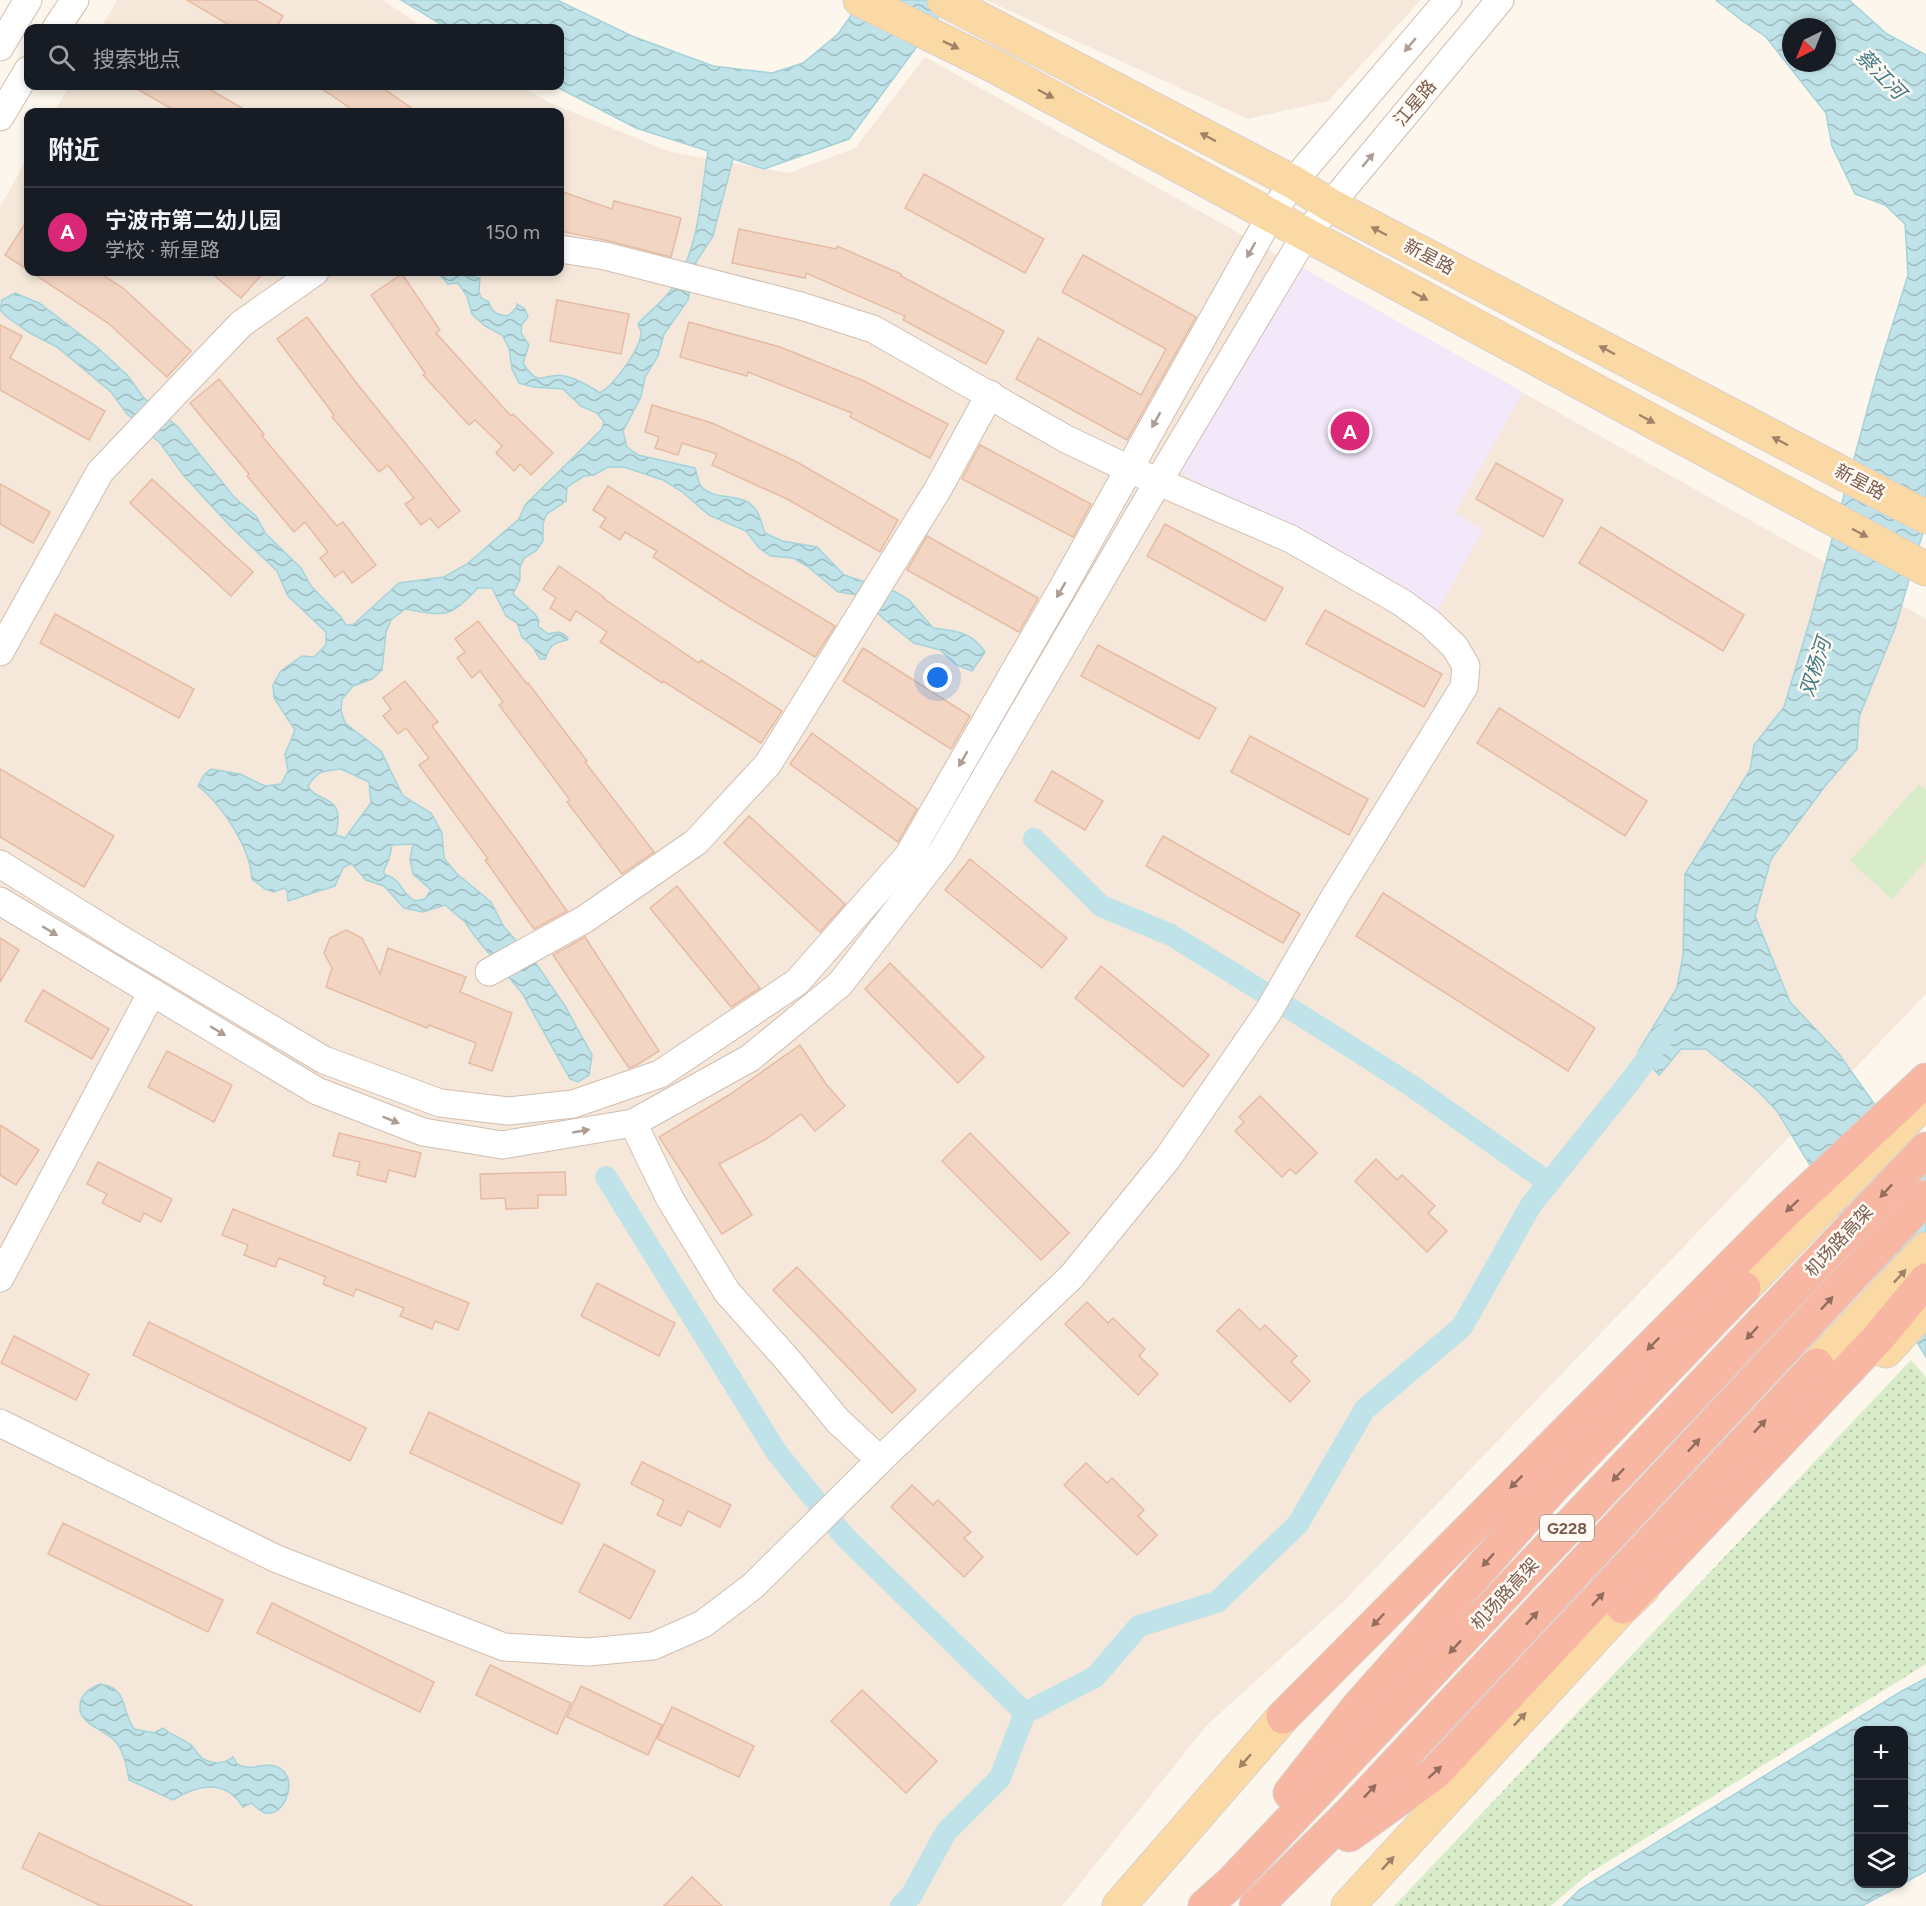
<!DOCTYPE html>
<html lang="zh">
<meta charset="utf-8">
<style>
body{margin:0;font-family:Figtree,"Noto Sans SC",sans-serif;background:#242831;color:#f1f3f6}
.controls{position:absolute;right:18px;bottom:18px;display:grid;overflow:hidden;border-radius:12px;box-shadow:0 3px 9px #0003}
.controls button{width:54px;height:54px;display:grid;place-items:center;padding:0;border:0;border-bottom:2px solid #363941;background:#171b24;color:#f1f3f6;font:30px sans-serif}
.compass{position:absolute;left:1782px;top:18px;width:54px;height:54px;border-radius:50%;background:#171b24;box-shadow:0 3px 9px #0003;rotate:223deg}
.you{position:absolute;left:938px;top:678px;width:21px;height:21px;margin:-15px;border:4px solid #fff;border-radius:50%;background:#1a73e8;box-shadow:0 0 0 9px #1a73e833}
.badge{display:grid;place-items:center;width:39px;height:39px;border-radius:50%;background:#db2777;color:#fff;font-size:20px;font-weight:700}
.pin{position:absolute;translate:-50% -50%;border:3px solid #fff;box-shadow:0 2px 6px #0006}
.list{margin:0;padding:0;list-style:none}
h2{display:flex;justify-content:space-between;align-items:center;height:78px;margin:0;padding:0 24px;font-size:26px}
h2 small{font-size:20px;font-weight:400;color:#9ea1a6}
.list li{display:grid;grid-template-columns:39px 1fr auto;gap:18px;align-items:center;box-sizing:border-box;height:90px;padding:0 24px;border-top:2px solid #363941}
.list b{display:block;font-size:22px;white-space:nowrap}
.list p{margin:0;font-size:20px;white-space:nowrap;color:#9ea1a6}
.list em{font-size:20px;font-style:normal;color:#9ea1a6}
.icon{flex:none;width:33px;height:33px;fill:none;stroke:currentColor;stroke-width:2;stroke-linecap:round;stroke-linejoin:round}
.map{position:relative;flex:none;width:1926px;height:1906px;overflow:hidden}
.search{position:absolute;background:#171b24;box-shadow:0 3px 9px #0003;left:24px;top:24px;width:540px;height:66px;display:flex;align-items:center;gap:15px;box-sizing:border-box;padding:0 21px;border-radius:12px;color:#9ea1a6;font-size:22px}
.panel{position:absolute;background:#171b24;box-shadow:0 3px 9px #0003;left:24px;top:108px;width:540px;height:168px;border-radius:12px}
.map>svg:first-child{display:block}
.residential{fill:#f5e8da}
.education{fill:#f3e8fa}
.park{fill:url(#park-dots)}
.pitch{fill:#d8ecc9}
.water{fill:url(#water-waves);stroke:#a5d3da;stroke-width:1.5;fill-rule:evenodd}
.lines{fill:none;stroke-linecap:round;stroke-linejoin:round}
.canal{stroke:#bfe3e8;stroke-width:22}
.building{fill:#f3d5c3;stroke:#e6bba3;stroke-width:1.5}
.minor-casing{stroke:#d1beb0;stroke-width:29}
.major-casing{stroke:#dad1cd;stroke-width:35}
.highway-casing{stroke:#dad1cd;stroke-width:35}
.minor{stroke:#fff;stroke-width:27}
.major{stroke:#fbd9a5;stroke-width:33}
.highway{stroke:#f7b7a3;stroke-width:33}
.oneway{fill:#a18267}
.oneway2{fill:#af9d94}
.oneway3{fill:#936e5e}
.labels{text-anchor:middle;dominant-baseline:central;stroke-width:5;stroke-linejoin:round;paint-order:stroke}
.shield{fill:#fffaf3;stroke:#a28b7f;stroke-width:1.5}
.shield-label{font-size:16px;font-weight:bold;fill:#7a5c4d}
.street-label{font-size:18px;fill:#7a5c4d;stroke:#fffaf3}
.water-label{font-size:20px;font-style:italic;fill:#437c86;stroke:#fffaf3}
</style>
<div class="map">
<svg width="1926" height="1906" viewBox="0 0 1926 1906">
<defs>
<pattern id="park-dots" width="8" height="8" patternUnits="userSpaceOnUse" patternTransform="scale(1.5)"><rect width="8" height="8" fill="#d8ecc9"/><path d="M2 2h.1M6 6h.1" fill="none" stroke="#b4c2a5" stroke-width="1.8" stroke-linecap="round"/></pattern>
<pattern id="water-waves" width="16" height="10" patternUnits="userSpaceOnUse" patternTransform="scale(1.5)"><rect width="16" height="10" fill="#bfe3e8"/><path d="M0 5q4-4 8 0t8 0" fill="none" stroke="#a0bbbe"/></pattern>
</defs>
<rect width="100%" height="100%" fill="#fdf6ec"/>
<g class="residential">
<path d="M117,0H383L424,28H101Z"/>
<path d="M986,0H1421L1328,101L1248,119Z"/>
<path d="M925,57L1926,619V994L1344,1601L1206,1726L1062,1906H0V207L28,157V272H560V112H54L69,86H521L550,103L671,152L789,173L855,148Z"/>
</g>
<path class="education" d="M1294,263L1523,392L1455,513L1483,530L1435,615L1178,471Z"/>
<path class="park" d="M1911,1360L1926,1377V1664L1588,1874L1551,1906H1394Z"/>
<path class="pitch" d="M1919,784L1926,790V861L1892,899L1850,861Z"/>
<g class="water">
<path d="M401,0H557L632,36L713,66L772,73L803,63L838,34L862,0H951L849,139L764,169L733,159L713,236L696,262L688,300L664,334L658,356L645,377L641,397L623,431L627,447L638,455L695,468C697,473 698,482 701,486C715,503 743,490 756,510C761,517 762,526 765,533L782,541L817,547L844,575L896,592L909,600L933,628C956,631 971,631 985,652L972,671L957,665L940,650L914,643L885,620L859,595L838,592L807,566L793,558L771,556L759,548L746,531L709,515L681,491L663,480L624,467H608L594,475L584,476L567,487L566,501L547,514L543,523V541L536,551L524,558L520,567V579L513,594L535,614L539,621L538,626L548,634C558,631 561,631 568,638L567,640C553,643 551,644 545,659H540L533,647L522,637L517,623L506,616L492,588H478C448,619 447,616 405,609L391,620L386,632L382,670L372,679L353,686L342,699L341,711L345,723L381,751L403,796L431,813L442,833L444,858L456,873L491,902L504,927L535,962L565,1006L592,1055L589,1075L578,1082L570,1079L522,993L476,938L465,922L445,905L423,912L404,908L384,886L366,880L351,863L343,868L335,886L288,901L287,891L284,888L274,892L265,889L252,879C250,847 223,806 198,786L204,775L211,769L240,774L265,786L281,784L288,771L285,754L295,730L274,698L273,685L281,671L302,656L314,657L326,645V632L288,596L277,571L229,525L184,476L160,443L127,414L111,392L57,347L30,333L7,317L0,310L2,300L15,293L39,303L98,348L128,376L143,397L178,427L234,497L256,516L266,534L301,568L311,586L341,617L346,625L354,624L399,583L444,577L467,564L519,519L525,505L601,430L604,422L597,413L581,406L563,389L533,387L519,383L512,369L509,348L502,335L485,326L472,314L467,296L458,283L448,284L439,274C447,270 470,277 480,278L479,291L481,298L489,302C491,313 498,315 508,316L516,308L517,304L525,309L528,317L522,324L521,333L529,345L523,363C540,391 544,371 565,376C578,379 589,386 600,393C614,385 640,350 641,333C641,330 639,327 638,324C648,312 662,303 671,290C700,250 700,198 708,151L636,128L555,86H560V28H447ZM341,769L369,782L371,803L345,838L336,835C337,828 340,817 337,811C333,797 314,799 308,786C318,770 323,771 341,769ZM413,844L410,859L413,874L431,890L425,899L415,901C398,891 405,881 384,874V870L389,859L392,845Z"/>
<path d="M1716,0H1849L1887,34L1926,55V522L1895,628L1859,717L1857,749L1825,786L1771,859L1755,916L1790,1002L1839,1054L1926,1177V1357L1777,1111L1758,1091L1706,1049H1681L1659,1075L1638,1052L1677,988L1683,955L1685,874L1750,770L1754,745L1784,707L1812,613L1877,374L1908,275L1905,224L1885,205L1855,194L1832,146L1826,113L1766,37L1741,20ZM1791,27H1827V63H1791Z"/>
<path d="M1926,1678V1871L1904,1883V1730H1858V1884H1903L1862,1906H1563L1579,1890L1902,1691Z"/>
<path d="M100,1684C129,1688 120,1709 134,1729L154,1733L163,1728C171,1735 179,1737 188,1743C194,1746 194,1749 198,1754C207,1765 223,1765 233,1757L237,1764C253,1774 271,1756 285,1773C296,1786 282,1820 263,1812C259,1810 255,1806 251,1803L243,1807C225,1778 197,1785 173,1800L129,1780C127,1768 124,1751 115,1741C105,1730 79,1724 80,1707C80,1694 89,1689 100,1684Z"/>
</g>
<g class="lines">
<g class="canal">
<path d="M1034,839L1101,906L1171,935L1297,1013L1409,1084L1549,1183"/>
<path d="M606,1177L777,1453L845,1537L1025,1713"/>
<path d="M901,1906L911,1896L946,1832L1000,1778L1025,1713L1095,1677L1139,1626L1217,1602L1298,1524L1365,1409L1462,1327L1531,1205L1632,1079L1664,1035"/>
</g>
</g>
<g class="building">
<path d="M187,0H256L283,16L276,28H234Z"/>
<path d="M132,86H204L249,112H177Z"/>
<path d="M318,86H380L417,112H356Z"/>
<path d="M924,174L1044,239L1025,273L905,208Z"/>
<path d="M560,191L612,209L614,201L681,218L671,257L609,241L560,231Z"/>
<path d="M28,219V270L5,255Z"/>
<path d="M739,229L836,249L837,246L901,274V276L1004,331L986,364L903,320L905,316L806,273L805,278L732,263Z"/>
<path d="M1083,255L1196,317L1127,440L1016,379L1038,338L1141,395L1166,349L1062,292Z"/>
<path d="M31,272H98L123,288L191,351L167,377L108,323Z"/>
<path d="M210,272H264L241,298Z"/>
<path d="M402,274L440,330L436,333L511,416L513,414L553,453L531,475L520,464L514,471L496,453L502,446L475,420L469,425L423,375L425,373L371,295Z"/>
<path d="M557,300L629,314L621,354L550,341Z"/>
<path d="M307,317L358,385L460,511L438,528L430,518L421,525L405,504L414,498L388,465L379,472L332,417L334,415L277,339Z"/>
<path d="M689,322L780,347L864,381L948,424L930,458L850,417L852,413L748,372L747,376L680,357Z"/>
<path d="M0,325L22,336L10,358L105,411L89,440L0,390Z"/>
<path d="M219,379L264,434L262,436L337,526L343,522L376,565L352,583L343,571L335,577L320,558L328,552L305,522L294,532L247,476L249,474L190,403Z"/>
<path d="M652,405L712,423L795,461L898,520L880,552L787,499L712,465L717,454L682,443L678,455L655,448L659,437L645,432Z"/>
<path d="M980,445L1091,504L1073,537L962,479Z"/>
<path d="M1496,463L1563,500L1543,537L1476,499Z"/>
<path d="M152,479L253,572L231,596L130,503Z"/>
<path d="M0,484L50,512L33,543L0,524Z"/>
<path d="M608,486L748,574L835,626L815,657L729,606L653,557L657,551L625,532L620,540L600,527L606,518L593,510Z"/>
<path d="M1165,524L1283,588L1265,621L1147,556Z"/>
<path d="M1601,527L1744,615L1723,651L1579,563Z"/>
<path d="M927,536L1038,598L1019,632L907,570Z"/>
<path d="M559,566L604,597L603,598L699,663L701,660L782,711L761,743L663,681L662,683L600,642L607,632L576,611L570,621L550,608L556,598L543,589Z"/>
<path d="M1325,610L1442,674L1424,707L1306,644Z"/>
<path d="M55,614L194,689L179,718L40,643Z"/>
<path d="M478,621L527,684L528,683L587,761L585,762L654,852L622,874L567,802L570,800L499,705L503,702L480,671L472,678L457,658L465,652L455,639Z"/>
<path d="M1098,645L1216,708L1199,739L1081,676Z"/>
<path d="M863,648L970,716L951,749L843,681Z"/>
<path d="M405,681L438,722L432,726L516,839L567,911L534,929L485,860L488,859L419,765L429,758L406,728L398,734L383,716L391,709L383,698Z"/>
<path d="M1499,708L1647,801L1625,836L1477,743Z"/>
<path d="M812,733L917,809L898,842L790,764Z"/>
<path d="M1250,736L1368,799L1349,835L1231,772Z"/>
<path d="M0,769L114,836L84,887L0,837Z"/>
<path d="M1052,771L1103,801L1085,830L1035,801Z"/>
<path d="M749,816L845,904L820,932L724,843Z"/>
<path d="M1163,836L1300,914L1283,943L1146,866Z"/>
<path d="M970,859L1067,938L1042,968L945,890Z"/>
<path d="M677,886L760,988L731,1007L650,908Z"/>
<path d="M1383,893L1595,1028L1568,1071L1356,936Z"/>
<path d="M346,930L362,938L380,974L388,948L466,977L460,992L512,1013L492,1071L469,1063L476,1043L429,1025L427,1028L326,987L332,968L324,953L330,938Z"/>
<path d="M585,937L659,1051L637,1065L629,1068L553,955Z"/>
<path d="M0,938L19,950L0,982Z"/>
<path d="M890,963L984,1057L958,1083L865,989Z"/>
<path d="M1101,966L1209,1055L1183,1087L1075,998Z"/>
<path d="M43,990L109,1029L92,1059L25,1021Z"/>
<path d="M800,1045L826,1084L845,1106L815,1131L801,1114L766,1139L719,1164L752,1215L722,1234L659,1137L729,1095Z"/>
<path d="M167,1051L232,1085L214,1122L148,1087Z"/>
<path d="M1260,1096L1317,1153L1296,1174L1290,1169L1282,1177L1235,1131L1244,1122L1239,1117Z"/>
<path d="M0,1125L39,1150L16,1185L0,1175Z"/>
<path d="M339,1133L421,1153L415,1177L389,1170L386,1182L357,1175L360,1162L333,1156Z"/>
<path d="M970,1133L1069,1233L1041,1260L942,1161Z"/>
<path d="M1376,1159L1397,1180L1402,1175L1435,1206L1428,1213L1447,1231L1427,1252L1355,1181Z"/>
<path d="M98,1162L172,1199L161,1222L144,1213L140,1222L102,1203L107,1194L87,1184Z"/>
<path d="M565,1172L566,1195H538V1208L506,1209L505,1198L481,1199L480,1174Z"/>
<path d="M233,1209L469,1303L458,1330L435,1321L432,1329L400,1316L404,1308L356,1289L353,1296L323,1284L326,1277L279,1258L275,1267L244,1255L248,1245L222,1235Z"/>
<path d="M797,1267L916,1390L892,1413L773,1290Z"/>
<path d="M597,1283L675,1323L659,1356L581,1316Z"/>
<path d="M1087,1302L1108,1323L1113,1318L1145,1349L1139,1356L1158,1374L1138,1395L1065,1324Z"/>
<path d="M1239,1309L1260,1330L1265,1325L1297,1356L1291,1362L1310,1381L1290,1402L1217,1331Z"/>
<path d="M149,1322L366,1428L350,1461L133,1355Z"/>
<path d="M14,1336L89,1374L76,1400L1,1363Z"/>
<path d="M429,1412L580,1484L562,1524L410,1453Z"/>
<path d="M642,1462L731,1505L720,1527L688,1511L681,1526L657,1515L664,1500L631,1484Z"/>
<path d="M1086,1463L1107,1483L1112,1478L1144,1510L1138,1516L1157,1535L1137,1555L1064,1485Z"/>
<path d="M912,1485L933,1505L938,1500L971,1532L964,1538L983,1557L964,1577L891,1507Z"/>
<path d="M63,1523L223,1600L208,1632L48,1554Z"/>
<path d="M604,1544L655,1571L630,1619L579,1592Z"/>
<path d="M272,1603L434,1682L420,1712L257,1633Z"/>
<path d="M490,1665L571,1703L557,1734L476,1695Z"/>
<path d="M581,1686L662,1725L648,1755L567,1717Z"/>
<path d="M862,1690L937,1761L906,1793L831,1721Z"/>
<path d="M672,1707L754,1746L739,1777L657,1739Z"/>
<path d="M39,1833L193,1906H101L22,1868Z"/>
<path d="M692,1877L722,1906H664Z"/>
</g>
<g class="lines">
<g class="minor-casing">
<g id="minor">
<path d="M56,28L75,0"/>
<path d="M0,47L28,0"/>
<path d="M0,117L28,70"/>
<path d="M0,652L100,472L241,324L315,272"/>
<path d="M0,864L122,940L324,1060L440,1103L508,1111L573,1104L660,1074L797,982L908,856L1062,589L1271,215L1293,182L1448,0"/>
<path d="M0,901L317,1091L423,1132L502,1145L633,1123L750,1058L840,984L942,852L1158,482L1306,234L1500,0"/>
<path d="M489,972L585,919L696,842L768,764L938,489L990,394"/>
<path d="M633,1123L670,1199L727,1292L786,1358L838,1421L880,1460"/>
<path d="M0,1278L152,992"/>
<path d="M0,1423L277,1559L504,1647L588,1652L653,1646L703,1624L753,1586L880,1460L1072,1276L1167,1159L1268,1012L1334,898L1464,687L1466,666L1455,647L1430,623L1401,602L1291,539L1129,469L1066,439L873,329L801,306L605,256L560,249"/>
</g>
</g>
<g class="major-casing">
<g id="major">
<path d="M860,0L994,66L1926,569"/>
<path d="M944,0L1293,182L1330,205L1926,517"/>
<path d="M1744,1288L1923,1103"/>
<path d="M1886,1351L1926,1307"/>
<path d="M1817,1365L1926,1249"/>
<path d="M1119,1906L1283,1717"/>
<path d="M1348,1906L1623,1607L1643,1588"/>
</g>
</g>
<g class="highway-casing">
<g id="highway">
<path d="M1623,1607L1878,1338L1926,1280"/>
<path d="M1283,1717L1784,1213L1926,1080"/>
<path d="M1290,1793L1357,1708L1554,1486L1744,1288"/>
<path d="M1349,1835L1435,1773L1817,1365"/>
<path d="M1205,1906L1232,1882L1926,1149"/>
<path d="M1256,1906L1349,1814L1926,1197"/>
</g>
</g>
<use href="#minor" class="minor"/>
<use href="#major" class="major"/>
<use href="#highway" class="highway"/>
</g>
<defs><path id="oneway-solid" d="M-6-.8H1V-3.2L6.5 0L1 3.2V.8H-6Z" transform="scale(1.5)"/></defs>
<g class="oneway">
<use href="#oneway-solid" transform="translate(951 45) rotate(26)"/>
<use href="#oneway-solid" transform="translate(1046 94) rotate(28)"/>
<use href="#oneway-solid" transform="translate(1208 137) rotate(-152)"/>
<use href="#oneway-solid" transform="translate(1379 231) rotate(-152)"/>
<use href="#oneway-solid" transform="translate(1420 296) rotate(28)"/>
<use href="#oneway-solid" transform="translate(1607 350) rotate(-152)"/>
<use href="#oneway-solid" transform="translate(1647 419) rotate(28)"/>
<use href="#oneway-solid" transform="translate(1780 441) rotate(-152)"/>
<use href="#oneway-solid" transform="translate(1860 533) rotate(28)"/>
<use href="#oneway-solid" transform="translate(1900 1276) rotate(-47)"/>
<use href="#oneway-solid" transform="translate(1520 1719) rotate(-47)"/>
<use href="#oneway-solid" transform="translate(1245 1761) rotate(131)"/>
<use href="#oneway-solid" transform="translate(1388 1863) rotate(-47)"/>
</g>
<g class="oneway2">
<use href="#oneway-solid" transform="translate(1410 45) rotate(130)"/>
<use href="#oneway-solid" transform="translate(1368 160) rotate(-50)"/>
<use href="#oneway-solid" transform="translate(1251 250) rotate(119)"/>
<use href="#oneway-solid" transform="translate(1156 420) rotate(119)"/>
<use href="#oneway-solid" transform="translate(1061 590) rotate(120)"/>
<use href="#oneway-solid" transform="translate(963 759) rotate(120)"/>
<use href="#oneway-solid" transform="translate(50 931) rotate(31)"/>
<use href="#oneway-solid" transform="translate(218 1031) rotate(31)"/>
<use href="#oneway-solid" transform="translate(391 1120) rotate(22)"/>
<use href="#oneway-solid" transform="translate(581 1131) rotate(-10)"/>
</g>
<g class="oneway3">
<use href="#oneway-solid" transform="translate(1886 1191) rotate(133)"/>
<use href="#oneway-solid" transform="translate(1792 1206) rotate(137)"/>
<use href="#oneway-solid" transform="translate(1827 1303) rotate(-47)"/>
<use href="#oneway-solid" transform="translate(1752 1333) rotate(133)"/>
<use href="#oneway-solid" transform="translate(1653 1344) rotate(135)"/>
<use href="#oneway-solid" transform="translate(1760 1426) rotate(-47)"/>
<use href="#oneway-solid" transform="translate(1694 1445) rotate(-47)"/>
<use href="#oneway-solid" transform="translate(1618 1475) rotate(133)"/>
<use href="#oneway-solid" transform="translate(1516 1482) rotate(135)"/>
<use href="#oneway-solid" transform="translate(1488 1560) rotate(132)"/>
<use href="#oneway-solid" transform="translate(1598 1599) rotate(-47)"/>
<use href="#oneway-solid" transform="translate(1532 1618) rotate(-47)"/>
<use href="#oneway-solid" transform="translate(1378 1620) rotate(134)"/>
<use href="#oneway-solid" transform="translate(1455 1647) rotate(133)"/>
<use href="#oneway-solid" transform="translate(1435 1772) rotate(-42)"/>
<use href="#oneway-solid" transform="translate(1370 1791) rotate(-47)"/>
</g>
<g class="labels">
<rect class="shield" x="1540" y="1515" width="54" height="26" rx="4.5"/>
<g class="shield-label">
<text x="1567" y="1528">G228</text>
</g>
<g class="street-label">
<text transform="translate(1415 103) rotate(-50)">江星路</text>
<text transform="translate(1429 257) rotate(28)">新星路</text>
<text transform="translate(1860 482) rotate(28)">新星路</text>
<text transform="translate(1839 1241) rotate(-47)">机场路高架</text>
<text transform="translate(1505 1594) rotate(-47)">机场路高架</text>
</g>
<g class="water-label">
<text transform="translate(1881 74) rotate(46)">蔡江河</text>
<text transform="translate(1815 667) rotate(-72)">双杨河</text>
</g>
</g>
</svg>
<div class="controls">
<button>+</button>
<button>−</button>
<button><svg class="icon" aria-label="layers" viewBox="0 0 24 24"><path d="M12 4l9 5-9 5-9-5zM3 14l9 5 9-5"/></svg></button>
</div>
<svg class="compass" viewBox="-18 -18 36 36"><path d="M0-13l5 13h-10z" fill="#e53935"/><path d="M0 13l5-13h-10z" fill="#9ea1a6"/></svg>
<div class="you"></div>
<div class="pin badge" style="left:1350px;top:431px">A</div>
<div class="search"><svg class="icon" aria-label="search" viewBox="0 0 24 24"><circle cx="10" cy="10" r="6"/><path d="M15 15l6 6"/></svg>搜索地点</div>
<section class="panel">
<h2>附近<small></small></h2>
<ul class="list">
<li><span class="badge">A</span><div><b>宁波市第二幼儿园</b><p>学校 · 新星路</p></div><em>150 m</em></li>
</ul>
</section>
</div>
